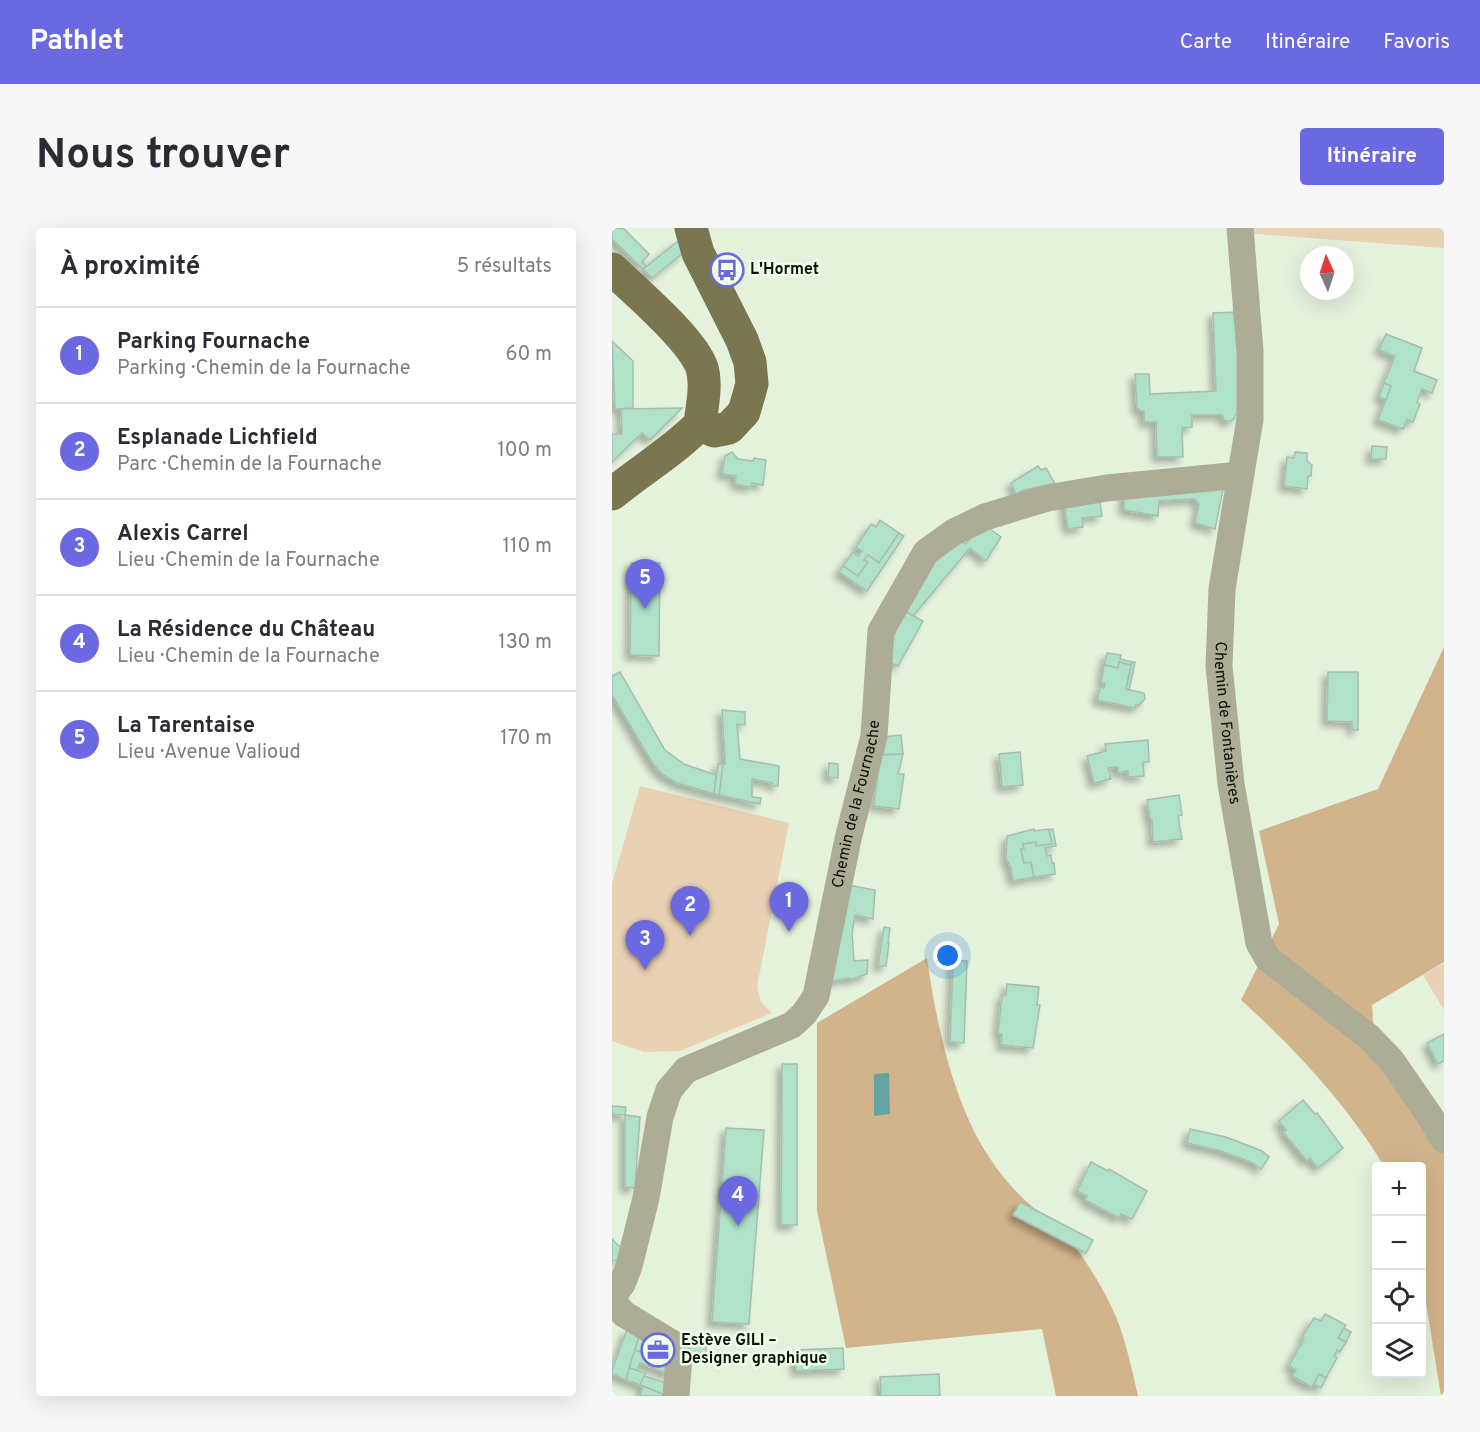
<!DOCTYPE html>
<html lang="fr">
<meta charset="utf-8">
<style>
body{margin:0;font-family:Overpass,sans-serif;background:#f7f7f7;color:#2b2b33}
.controls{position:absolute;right:18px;bottom:18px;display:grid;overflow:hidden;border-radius:6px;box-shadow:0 6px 24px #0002}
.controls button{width:54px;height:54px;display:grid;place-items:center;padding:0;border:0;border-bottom:2px solid #e1e1e2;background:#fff;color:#2b2b33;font:30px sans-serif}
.compass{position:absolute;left:688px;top:18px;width:54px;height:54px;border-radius:50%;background:#fff;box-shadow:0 6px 24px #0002;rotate:357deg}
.you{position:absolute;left:336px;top:728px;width:21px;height:21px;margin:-15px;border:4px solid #fff;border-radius:50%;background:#1a73e8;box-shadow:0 0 0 9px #1a73e833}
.badge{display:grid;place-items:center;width:39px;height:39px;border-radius:50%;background:#6b69e2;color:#fff;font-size:20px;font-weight:700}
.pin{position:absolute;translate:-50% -50px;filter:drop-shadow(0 2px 3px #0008)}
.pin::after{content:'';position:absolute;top:32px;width:21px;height:18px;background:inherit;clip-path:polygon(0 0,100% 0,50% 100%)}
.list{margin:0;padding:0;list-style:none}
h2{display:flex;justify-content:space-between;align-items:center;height:78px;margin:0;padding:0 24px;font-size:26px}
h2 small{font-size:20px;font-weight:400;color:#7c7c81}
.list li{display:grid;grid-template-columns:39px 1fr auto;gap:18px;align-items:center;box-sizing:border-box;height:96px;padding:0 24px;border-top:2px solid #e1e1e2}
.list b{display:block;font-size:22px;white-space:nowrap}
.list p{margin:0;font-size:20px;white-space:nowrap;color:#7c7c81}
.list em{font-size:20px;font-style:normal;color:#7c7c81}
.icon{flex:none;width:33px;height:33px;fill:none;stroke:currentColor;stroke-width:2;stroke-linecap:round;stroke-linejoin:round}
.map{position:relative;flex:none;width:832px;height:1168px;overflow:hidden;border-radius:6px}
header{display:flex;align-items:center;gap:36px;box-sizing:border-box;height:84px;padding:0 30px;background:#6b69e2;color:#fff}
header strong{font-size:28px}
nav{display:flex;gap:33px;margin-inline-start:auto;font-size:21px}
.intro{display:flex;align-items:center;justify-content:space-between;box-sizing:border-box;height:144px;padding:0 36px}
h1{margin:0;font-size:42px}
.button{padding:15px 27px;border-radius:6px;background:#6b69e2;color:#fff;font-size:21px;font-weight:700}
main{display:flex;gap:36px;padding:0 36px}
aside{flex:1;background:#fff;border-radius:6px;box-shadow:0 6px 24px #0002}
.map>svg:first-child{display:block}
.green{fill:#e9d1b3}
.forest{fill:#d2b48c}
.water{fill:#65a3a0}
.building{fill:#afe2c8;stroke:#a6beb1;stroke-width:1.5;filter:url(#shadow)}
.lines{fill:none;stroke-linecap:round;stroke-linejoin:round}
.minor{stroke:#adac97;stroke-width:27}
.major{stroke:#797650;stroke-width:33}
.labels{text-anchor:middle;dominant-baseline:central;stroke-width:5;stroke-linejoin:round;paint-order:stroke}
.poi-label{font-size:16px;font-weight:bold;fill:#0d120b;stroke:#f1ffe9;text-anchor:start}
.street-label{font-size:16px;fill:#0d120b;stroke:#f1ffe9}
</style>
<header>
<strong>Pathlet</strong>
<nav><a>Carte</a><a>Itinéraire</a><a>Favoris</a></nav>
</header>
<div class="intro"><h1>Nous trouver</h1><a class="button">Itinéraire</a></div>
<main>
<aside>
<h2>À proximité<small>5 résultats</small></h2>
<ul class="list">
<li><span class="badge">1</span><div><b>Parking Fournache</b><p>Parking · Chemin de la Fournache</p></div><em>60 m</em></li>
<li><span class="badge">2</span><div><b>Esplanade Lichfield</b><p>Parc · Chemin de la Fournache</p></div><em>100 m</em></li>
<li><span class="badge">3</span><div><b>Alexis Carrel</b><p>Lieu · Chemin de la Fournache</p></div><em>110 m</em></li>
<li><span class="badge">4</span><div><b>La Résidence du Château</b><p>Lieu · Chemin de la Fournache</p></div><em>130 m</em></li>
<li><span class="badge">5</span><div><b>La Tarentaise</b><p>Lieu · Avenue Valioud</p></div><em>170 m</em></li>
</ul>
</aside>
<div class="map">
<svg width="832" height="1168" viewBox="0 0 832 1168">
<defs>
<filter id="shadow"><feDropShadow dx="-5" dy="5" stdDeviation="3" flood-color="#0004"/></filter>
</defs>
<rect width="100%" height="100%" fill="#e4f1db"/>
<g class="green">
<path d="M628,0H832V20L630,5Z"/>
<path d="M28,558L177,595L145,759L149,774L160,785L68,823L32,824L0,813V656Z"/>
<path d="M832,735V782L811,747Z"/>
</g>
<g class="forest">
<path d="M832,419V734L760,777L763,820L832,925V1168H829L810,1050V938H772C734,875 683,821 629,772L667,696L647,603L766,561Z"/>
<path d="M315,730C324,794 341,875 377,929C389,948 405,966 422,980C430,987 440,993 447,1000C468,1023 487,1052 500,1080C513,1107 519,1139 526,1168H444L430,1101L234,1120L205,983V795Z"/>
</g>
<path class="water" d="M277,845L278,886L262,888V846Z"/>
<g class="building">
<path d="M0,0L12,1L37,26L30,34L34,38L31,41L0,11Z"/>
<path d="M66,13L71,25L40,50L31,41Z"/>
<path d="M626,84L627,186H624L622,191L617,194L612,192L610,187H580V199L570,200L571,229H545L544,194H532V183H528L525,179L523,146H537L538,166L604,163L601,85Z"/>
<path d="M774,106L810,120L802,143L825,152L820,165L810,161L805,174L808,176L801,194L795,192L791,201L766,192L779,158L772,155L783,128L767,122Z"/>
<path d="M0,113L21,133V180L3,181Z"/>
<path d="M772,155L779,158L774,172L767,169Z"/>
<path d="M70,180L38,212L30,205L0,234V206H10L9,181Z"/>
<path d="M760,218L775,219L774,231H759Z"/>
<path d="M120,224L126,231L141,233L142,230L154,232L151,257L140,255L139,259L123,256L124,248L110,246L113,228Z"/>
<path d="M683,224L695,225V233L700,237L699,248H696L695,261L672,258L675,229L682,230Z"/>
<path d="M426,238L429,242L434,240L443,256L412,262L404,266L399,255Z"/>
<path d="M612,257L603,301L583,295L587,276L583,271L547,273L546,288L512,282V265Z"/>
<path d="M487,268L490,288L470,290L471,299L456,301L452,272Z"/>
<path d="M268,292L287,305L267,335L256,327L252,332L256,334L246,348L231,338L241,324L246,328L250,323L244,319L259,296L264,299Z"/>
<path d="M375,299L389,309L374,333L358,320L301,388L289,381L318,330L347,311L353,316L368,301Z"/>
<path d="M287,305L292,308L255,363L227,344L231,338L246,348L256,334L252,332L256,327L267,335Z"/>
<path d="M19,335H48L47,428L18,427Z"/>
<path d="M289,381L311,393L286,438L272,432Z"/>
<path d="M495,425L509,427L508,431L520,434L519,437L507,434L506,440L492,437Z"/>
<path d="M507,434L519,437L514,461L532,465L533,471L526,478L524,477L523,480L485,472L488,459L492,460L493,455L489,454L492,437L506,440Z"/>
<path d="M520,434H523L517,462L514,461Z"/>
<path d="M8,444L53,522L72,536L104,547L102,566L65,555L50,546L41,536L0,467V448Z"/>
<path d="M716,444H746V502H740V494L715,493Z"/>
<path d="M110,482L133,484V497L125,496L128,531L167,538L166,558H162L160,555L140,551V569L149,570L148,576L107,567L111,536H113Z"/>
<path d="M289,507L291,526L272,527L270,509Z"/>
<path d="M536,512L537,534H531L532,548L516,549V543L506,545V539L496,540L499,551L482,555L475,528L494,523L493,516Z"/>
<path d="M408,524L411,557L390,559L387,526Z"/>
<path d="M291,526L286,546H292L287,581L262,578L268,527Z"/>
<path d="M217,535L226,536V550L216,549Z"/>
<path d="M106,536H111L107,567L102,566Z"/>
<path d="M567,567L570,587L566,588L570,611L541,614L540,591H538L535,572Z"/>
<path d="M422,601V603L437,601L440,616L424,618V614L411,616L412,621H409L412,635L419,634L422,649L401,653L399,640L394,630L395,608Z"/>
<path d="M441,601L444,618L433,620L435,628L439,627L440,635H442L443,646L422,649L419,634L412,635L409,621H412L411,616L424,614V618L440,616L437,602Z"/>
<path d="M231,656L263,662L261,691L243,687L240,705L242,733L256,732L255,746L238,752L237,750L216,754Z"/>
<path d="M272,699L278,700L276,715H277L274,738H266Z"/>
<path d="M341,732L355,733L352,815L338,814Z"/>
<path d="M395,756L427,759L425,777H428L421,820L389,817L390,806L386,805L390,767H394Z"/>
<path d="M832,806V833L826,836L815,815Z"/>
<path d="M170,836H185V997H169Z"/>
<path d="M691,872L703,886L705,885L731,920L706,940L698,930L695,933L671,904L674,902L667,893Z"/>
<path d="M0,878L14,879L13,887L0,886Z"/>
<path d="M13,887L28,889L23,960L13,959Z"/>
<path d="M114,900L152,902L137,1096L100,1094Z"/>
<path d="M578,901L614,909L650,923L657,929L649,941L641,935L609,923L575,915Z"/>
<path d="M479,934L496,943L497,941L535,963L520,991L509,986L507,990L473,972L475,968L465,963Z"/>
<path d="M408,974L481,1012L474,1025L401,987Z"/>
<path d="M0,1011L9,1020L6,1032L0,1033Z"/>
<path d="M713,1086L734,1097L726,1110L734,1114L728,1124L725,1122L722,1128L725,1130L714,1150L707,1146L700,1159L680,1148L684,1142L677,1138L688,1117L689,1118L692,1110L690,1109L702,1090L709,1093Z"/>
<path d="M732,1100L739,1104L734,1114L726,1110Z"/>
<path d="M15,1101L27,1108L14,1152L0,1146V1143Z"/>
<path d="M27,1108L60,1132V1135L23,1122Z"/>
<path d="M79,1115H94V1125L70,1126Z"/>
<path d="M231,1120L232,1141L184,1143L183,1122Z"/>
<path d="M23,1122L60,1135L59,1147L28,1135L25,1142L17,1140Z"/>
<path d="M17,1140L34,1145L28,1157L14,1152Z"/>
<path d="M327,1146L328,1168H269L268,1149Z"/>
<path d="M707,1146L714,1150L709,1160L702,1156Z"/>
<path d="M32,1148L58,1156L55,1168L28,1157Z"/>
<path d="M31,1158L55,1168H28Z"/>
</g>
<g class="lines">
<g class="minor">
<path id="s1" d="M628,0L638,123V191L610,361L607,438L619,556L647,715L656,731L757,809L779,832L817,887L832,912"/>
<path id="s2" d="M0,1069L10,1056L17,1038L34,970L48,889L57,862L74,842L180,797L192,786L204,768L236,611L262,508L269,403L314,324L342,304L373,289L435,270L495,260L628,247"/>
<path d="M0,1073L12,1086L63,1117L67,1128L64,1168"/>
</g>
<g class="major">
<path d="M79,0L86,25L130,112L138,134L140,156L132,184L117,200L102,203L88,196"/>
<path d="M0,41C23,63 81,112 90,140C95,157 90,178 88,196"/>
<path d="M0,266C29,242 62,223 88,196"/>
</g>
</g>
<defs>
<g id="bus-ring" transform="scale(1.725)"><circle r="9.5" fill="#f1ffe9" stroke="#6b69e2" stroke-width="1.5"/><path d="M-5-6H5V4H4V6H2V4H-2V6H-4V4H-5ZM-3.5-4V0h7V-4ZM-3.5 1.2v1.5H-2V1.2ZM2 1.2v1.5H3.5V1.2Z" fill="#6b69e2"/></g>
<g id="office-ring" transform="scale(1.725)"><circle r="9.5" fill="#f1ffe9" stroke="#6b69e2" stroke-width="1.5"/><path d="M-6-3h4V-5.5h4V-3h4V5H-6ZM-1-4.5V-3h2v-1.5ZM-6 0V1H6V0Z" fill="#6b69e2"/></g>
</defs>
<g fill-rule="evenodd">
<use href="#bus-ring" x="115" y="42"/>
<use href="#office-ring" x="46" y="1122"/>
</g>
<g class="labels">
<g class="poi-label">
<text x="138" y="42">L'Hormet</text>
<text x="69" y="1113">Estève GILI –<tspan x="69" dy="18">Designer graphique</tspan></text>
</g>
<g class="street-label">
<text stroke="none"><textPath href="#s1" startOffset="498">Chemin de Fontanières</textPath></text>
<text stroke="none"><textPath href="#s2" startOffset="592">Chemin de la Fournache</textPath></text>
</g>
</g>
</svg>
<div class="controls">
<button>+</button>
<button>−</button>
<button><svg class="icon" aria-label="locate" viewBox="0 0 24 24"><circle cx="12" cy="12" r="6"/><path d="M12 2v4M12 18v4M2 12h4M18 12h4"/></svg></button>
<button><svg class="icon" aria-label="layers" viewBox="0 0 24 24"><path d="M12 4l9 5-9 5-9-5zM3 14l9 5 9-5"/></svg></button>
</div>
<svg class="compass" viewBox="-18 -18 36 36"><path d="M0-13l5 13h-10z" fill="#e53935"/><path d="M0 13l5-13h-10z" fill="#7c7c81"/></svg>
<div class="you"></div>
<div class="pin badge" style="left:177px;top:704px">1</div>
<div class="pin badge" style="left:78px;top:708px">2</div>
<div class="pin badge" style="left:33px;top:742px">3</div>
<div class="pin badge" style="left:126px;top:998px">4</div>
<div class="pin badge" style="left:33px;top:381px">5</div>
</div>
</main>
